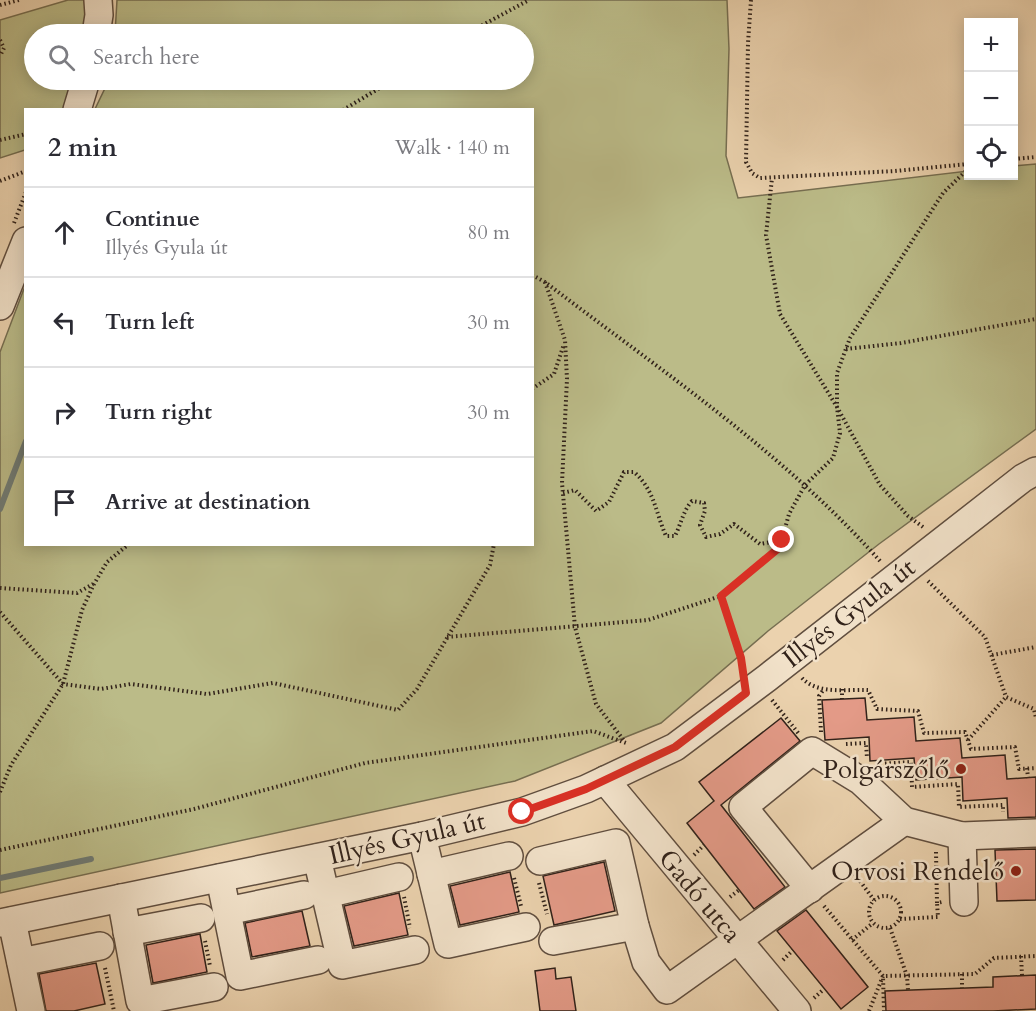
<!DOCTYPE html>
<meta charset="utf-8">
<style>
body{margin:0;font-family:Cardo,serif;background:#f2f2f3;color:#2b2b33}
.controls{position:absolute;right:18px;top:18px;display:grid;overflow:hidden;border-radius:0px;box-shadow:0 3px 15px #0003}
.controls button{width:54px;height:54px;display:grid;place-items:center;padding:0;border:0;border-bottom:2px solid #e1e1e2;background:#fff;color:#2b2b33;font:30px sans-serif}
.stop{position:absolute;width:18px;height:18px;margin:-14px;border:4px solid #d93025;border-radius:50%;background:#fff}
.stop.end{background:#d93025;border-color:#fff;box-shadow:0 2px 6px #0008}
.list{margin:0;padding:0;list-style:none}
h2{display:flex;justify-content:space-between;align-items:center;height:78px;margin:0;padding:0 24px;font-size:26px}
h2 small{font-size:20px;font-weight:400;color:#7c7c81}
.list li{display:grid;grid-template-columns:39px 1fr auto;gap:18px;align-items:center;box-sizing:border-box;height:90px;padding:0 24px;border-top:2px solid #e1e1e2}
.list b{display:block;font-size:22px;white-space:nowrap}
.list p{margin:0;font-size:20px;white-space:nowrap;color:#7c7c81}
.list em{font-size:20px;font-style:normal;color:#7c7c81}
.icon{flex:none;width:33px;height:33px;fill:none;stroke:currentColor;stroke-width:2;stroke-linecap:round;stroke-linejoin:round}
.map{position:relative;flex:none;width:1036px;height:1011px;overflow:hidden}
.search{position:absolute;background:#fff;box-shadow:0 3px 15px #0003;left:24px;top:24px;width:510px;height:66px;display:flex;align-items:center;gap:15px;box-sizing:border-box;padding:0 21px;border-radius:33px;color:#7c7c81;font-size:22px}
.panel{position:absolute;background:#fff;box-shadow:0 3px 15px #0003;left:24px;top:108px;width:510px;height:438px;border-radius:0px}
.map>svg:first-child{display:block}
.green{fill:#bb8;stroke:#766e51;stroke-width:1.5}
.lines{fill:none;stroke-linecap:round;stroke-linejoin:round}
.stream{stroke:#6f7b75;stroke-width:6}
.building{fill:#e39a87;stroke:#31221a;stroke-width:1.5}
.minor-casing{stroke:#604e3f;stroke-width:30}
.path{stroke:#31221a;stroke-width:4;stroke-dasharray:1.5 3;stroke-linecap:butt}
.minor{stroke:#f2e2ca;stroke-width:27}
.route{stroke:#d93025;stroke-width:8}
.poi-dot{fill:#8f2418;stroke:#f2e2ca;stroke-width:2}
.labels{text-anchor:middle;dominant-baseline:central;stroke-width:5;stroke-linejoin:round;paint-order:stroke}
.street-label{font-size:26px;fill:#31221a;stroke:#f2e2ca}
.poi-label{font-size:26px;fill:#31221a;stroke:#f2e2ca;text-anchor:end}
</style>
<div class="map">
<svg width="1036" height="1011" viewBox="0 0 1036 1011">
<rect width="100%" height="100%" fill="#ebd2ae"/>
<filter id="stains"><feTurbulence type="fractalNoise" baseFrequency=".00333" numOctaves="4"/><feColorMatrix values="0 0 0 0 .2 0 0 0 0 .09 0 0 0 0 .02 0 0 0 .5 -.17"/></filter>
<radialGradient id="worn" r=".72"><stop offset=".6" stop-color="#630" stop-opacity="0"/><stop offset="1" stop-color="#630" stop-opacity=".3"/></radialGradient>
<g class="green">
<path d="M68,0H96L92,34H34V80H79L70,109L26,110L25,150L0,158V20Z"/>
<path d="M117,0H727L729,49L726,156L738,198L968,171V176H1014V166L1036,164V429L879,544L768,631L661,723L515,781L0,893V352L25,286L26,544H532V110L95,109L109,80H524V34H115Z"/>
</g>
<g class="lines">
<g class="stream">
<path d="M0,509L26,441"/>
<path d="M0,878L91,859"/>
</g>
</g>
<g class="building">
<path d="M865,698L867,720L914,717L916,741L960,738L962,758L1005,755L1007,779L1036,777V817L1008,818L1007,798L963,801L962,777L916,780L914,758L870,761L869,737L825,740L822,700Z"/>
<path d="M781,718L800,741L721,805L785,887L754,909L687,823L714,801L699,782Z"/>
<path d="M1036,849V900L997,901L995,850Z"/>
<path d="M604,862L615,911L554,925L543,876Z"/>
<path d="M510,872L519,912L460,925L450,886Z"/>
<path d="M399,893L408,935L354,946L344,906Z"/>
<path d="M806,910L868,987L841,1009L777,931Z"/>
<path d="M302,911L310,946L252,957L245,923Z"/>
<path d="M200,934L207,972L153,983L146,945Z"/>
<path d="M96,963L105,1004L74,1011H46L39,974Z"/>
<path d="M555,968L556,979L571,977L576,1011H540L535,971Z"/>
<path d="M1036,975V1009L993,1011H886L885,991L993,987V977Z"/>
</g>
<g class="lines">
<g class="minor-casing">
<g id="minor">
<path d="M96,34L99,15L98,0"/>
<path d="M77,110L86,80"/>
<path d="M0,306L26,241"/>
<path d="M605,780L797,1011"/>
<path d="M422,836L448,944L526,927"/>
<path d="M317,858L342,965L415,950"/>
<path d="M540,861L616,843L635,926"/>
<path d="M431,874L509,856"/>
<path d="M220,878L240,976L318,960"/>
<path d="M810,889L743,807L812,751L861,781L904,821L962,836"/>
<path d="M326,894L399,877"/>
<path d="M121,898L140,1001L214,987"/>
<path d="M964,902L962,836L1036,833"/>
<path d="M227,911L304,895"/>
<path d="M12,921L31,1011"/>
<path d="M0,923L422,836L522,812L586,789L675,747L767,678L1023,478L1036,471"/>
<path d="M127,932L201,918"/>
<path d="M553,941L635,926L646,962L667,990L904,821"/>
<path d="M21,962L100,946"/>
</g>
</g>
<g class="path">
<path d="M751,0L748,43L746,162L752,173L760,178L895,171L968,164"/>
<path d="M0,5L19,0"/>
<path d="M466,34L529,0"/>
<path d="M0,40L4,48L0,56"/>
<path d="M343,110L393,80"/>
<path d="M0,140L26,134"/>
<path d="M1014,159L1036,157"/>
<path d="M0,181L26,171"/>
<path d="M14,223L26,192"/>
<path d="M532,275L545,282C660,370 783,452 880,561"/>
<path d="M545,282L565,340L567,379L562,483L575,627L596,704L625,742"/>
<path d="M846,349L901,343L1036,319"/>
<path d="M532,389L554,374L564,344"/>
<path d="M563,493L575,490L596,511L609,502L624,472H634C655,491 655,511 666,536H675C681,524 683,511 692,501L704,503L705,511L700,525L706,537L720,534L734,524L760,544L782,540"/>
<path d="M923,527L908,516L880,485L837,407V373L850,338L943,193L968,169"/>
<path d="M928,581L985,637L1006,697L1034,709L1036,718"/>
<path d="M0,588L77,593L93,584"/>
<path d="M721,596L742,667"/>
<path d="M0,612L63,684L101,689L131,684L207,694L273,683L398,710L417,689L490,565L494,544"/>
<path d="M447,637L648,620L721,596L780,547L789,514L805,485L833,458L840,433L837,407L780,314L766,235L772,178"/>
<path d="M992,655L1036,647"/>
<path d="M802,678C818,695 847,689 868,690L877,709L918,711L924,733L965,732L971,749L1015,747L1019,769L1036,768"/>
<path d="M842,689V699"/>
<path d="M772,700L799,734"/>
<path d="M821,732L819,696L824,689"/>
<path d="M968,740L1006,697"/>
<path d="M846,744L866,743L867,758"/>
<path d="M876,764L911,762L912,787L958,784L959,807L1003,805V812"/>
<path d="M1027,768L1028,778"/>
<path d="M0,792L11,765L63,684L82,610L94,584L107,562L129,544"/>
<path d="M0,850L194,809L365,763L593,731L626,743"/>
<path d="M936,852L937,903L942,902"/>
<path d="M694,855L704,845"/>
<path d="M514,878L521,906"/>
<path d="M860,881L874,900"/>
<path d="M539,883L547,914"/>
<circle cx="885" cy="912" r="16"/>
<path d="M404,897L410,928"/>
<path d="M730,897L739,890"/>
<path d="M824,906L883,976L975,974L994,958L1036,956"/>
<path d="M900,919L938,917L937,903"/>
<path d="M890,928L907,976L908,990"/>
<path d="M852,940L873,923"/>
<path d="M205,941L210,966"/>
<path d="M1021,956L1022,975"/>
<path d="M783,960L793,950"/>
<path d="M105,968L114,1011"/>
<path d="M962,974V988"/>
<path d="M814,998L824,989"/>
<path d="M869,1011L883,976L884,1011"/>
</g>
<use href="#minor" class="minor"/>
</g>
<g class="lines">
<path class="route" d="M522,812L586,789L675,747L746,693L741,658L721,596L780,547L782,540"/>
</g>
<g class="poi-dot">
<circle cx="961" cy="769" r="6"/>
<circle cx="1016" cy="871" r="6"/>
</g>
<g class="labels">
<g class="street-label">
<text transform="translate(849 613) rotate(-38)">Illyés Gyula út</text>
<text transform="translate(407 838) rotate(-13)">Illyés Gyula út</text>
<text transform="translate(700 896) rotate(50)">Gadó utca</text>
</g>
<g class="poi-label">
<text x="949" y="769">Polgárszőlő</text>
<text x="1004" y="871">Orvosi Rendelő</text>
</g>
</g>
<rect width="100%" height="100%" filter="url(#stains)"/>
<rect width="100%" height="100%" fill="url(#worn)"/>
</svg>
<div class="controls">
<button>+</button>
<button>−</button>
<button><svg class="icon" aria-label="locate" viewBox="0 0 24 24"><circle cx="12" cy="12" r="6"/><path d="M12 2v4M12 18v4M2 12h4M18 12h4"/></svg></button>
</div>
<div class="stop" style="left:522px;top:812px"></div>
<div class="stop end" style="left:782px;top:540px"></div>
<div class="search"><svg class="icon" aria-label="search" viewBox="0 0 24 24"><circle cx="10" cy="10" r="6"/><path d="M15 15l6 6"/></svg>Search here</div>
<section class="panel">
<h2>2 min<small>Walk · 140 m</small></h2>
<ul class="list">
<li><svg class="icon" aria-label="ahead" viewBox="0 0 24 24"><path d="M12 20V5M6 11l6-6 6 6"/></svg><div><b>Continue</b><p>Illyés Gyula út</p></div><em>80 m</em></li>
<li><svg class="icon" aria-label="left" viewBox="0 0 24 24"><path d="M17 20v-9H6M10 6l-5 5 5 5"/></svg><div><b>Turn left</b></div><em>30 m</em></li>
<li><svg class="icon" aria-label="right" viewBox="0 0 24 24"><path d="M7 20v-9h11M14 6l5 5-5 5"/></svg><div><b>Turn right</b></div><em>30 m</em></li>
<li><svg class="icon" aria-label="arrive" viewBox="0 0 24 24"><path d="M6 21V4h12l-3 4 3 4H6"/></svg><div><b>Arrive at destination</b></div></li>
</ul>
</section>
</div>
